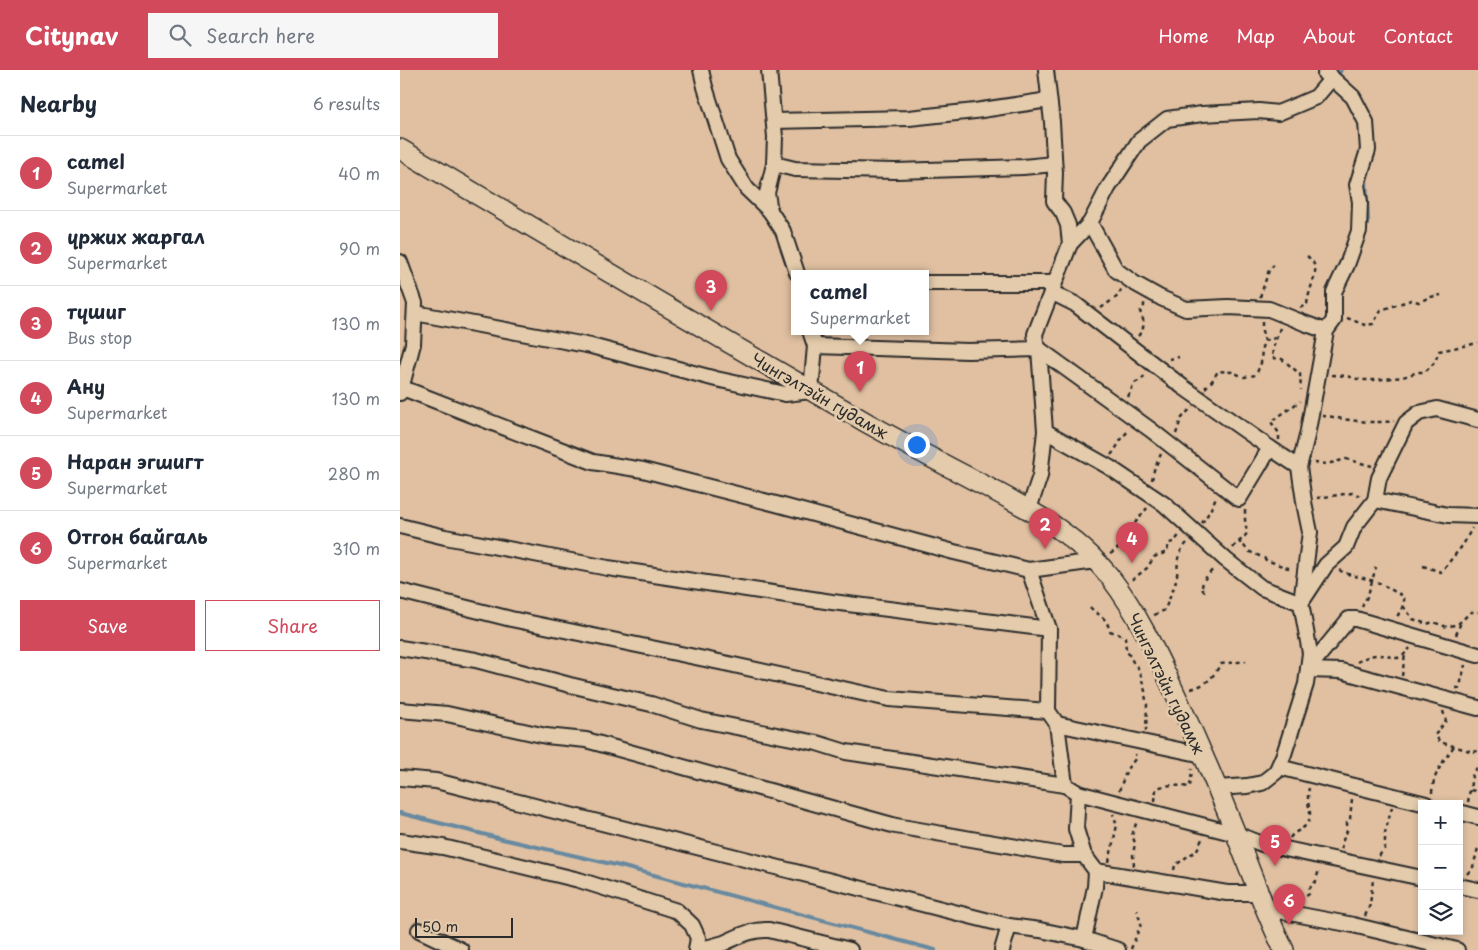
<!DOCTYPE html>
<meta charset="utf-8">
<style>
body{margin:0;font-family:"Playpen Sans",sans-serif;background:#f6f6f7;color:#1f2937}
.controls{position:absolute;right:15px;bottom:15px;display:grid;overflow:hidden;border-radius:0px;box-shadow:0 2px 8px #0003}
.controls button{width:45px;height:45px;display:grid;place-items:center;padding:0;border:0;border-bottom:1px solid #e0e1e3;background:#fff;color:#1f2937;font:25px sans-serif}
.scale{position:absolute;left:15px;bottom:12px;width:98px;box-sizing:border-box;padding-left:5px;border:2px solid #2b2b2b;border-top:0;font-size:14px;line-height:18px;white-space:nowrap;color:#2b2b2b;-webkit-text-stroke:4px #e3cbab;paint-order:stroke}
.you{position:absolute;left:516px;top:374px;width:18px;height:18px;margin:-12px;border:4px solid #fff;border-radius:50%;background:#1a73e8;box-shadow:0 0 0 8px #1a73e833}
.badge{display:grid;place-items:center;width:32px;height:32px;border-radius:50%;background:#d1495b;color:#fff;font-size:16px;font-weight:700}
.pin{position:absolute;translate:-50% -41px;filter:drop-shadow(0 1px 2px #0008)}
.pin::after{content:'';position:absolute;top:26px;width:18px;height:15px;background:inherit;clip-path:polygon(0 0,100% 0,50% 100%)}
.popup{position:absolute;left:391px;top:200px;width:138px;height:65px;box-sizing:border-box;display:grid;place-content:center;border-radius:0px;background:#fff;filter:drop-shadow(0 1px 4px #0005);font-size:16px;white-space:nowrap;color:#747a83}
.popup b{font-size:19px;color:#1f2937}
.popup::after{content:'';position:absolute;left:50%;top:100%;margin-left:-10px;border:10px solid transparent;border-top-color:#fff}
.list{margin:0;padding:0;list-style:none}
h2{display:flex;justify-content:space-between;align-items:center;height:65px;margin:0;padding:0 20px;font-size:21px}
h2 small{font-size:16px;font-weight:400;color:#747a83}
.list li{display:grid;grid-template-columns:32px 1fr auto;gap:15px;align-items:center;box-sizing:border-box;height:75px;padding:0 20px;border-top:1px solid #e0e1e3}
.list b{display:block;font-size:19px;white-space:nowrap}
.list p{margin:0;font-size:16px;white-space:nowrap;color:#747a83}
.list em{font-size:16px;font-style:normal;color:#747a83}
.actions{display:flex;gap:10px;padding:15px 20px}
.actions a{flex:1;padding:11px 0;border:1px solid #d1495b;border-radius:0px;text-align:center;font-size:18px;color:#d1495b}
.actions .main{background:#d1495b;color:#fff}
.icon{flex:none;width:28px;height:28px;fill:none;stroke:currentColor;stroke-width:2;stroke-linecap:round;stroke-linejoin:round}
.map{position:relative;flex:none;width:1078px;height:880px;overflow:hidden}
header{display:flex;align-items:center;gap:30px;box-sizing:border-box;height:70px;padding:0 25px;background:#d1495b;color:#fff}
header strong{font-size:24px}
nav{display:flex;gap:28px;margin-inline-start:auto;font-size:18px}
.search{width:350px;height:45px;background:#f6f6f7;display:flex;align-items:center;gap:12px;box-sizing:border-box;padding:0 18px;border-radius:0px;color:#747a83;font-size:19px}
main{display:flex}
aside{flex:1;background:#fff}
.map>svg:first-child{display:block}
.lines{fill:none;stroke-linecap:round;stroke-linejoin:round}
.stream{stroke:#6789a0;stroke-width:4}
.minor-casing{stroke:#2b2b2b;stroke-width:18}
.secondary-casing{stroke:#2b2b2b;stroke-width:22}
.path{stroke:#2b2b2b;stroke-width:2.5;stroke-dasharray:4 4;stroke-linecap:butt}
.minor{stroke:#e3cbab;stroke-width:14}
.secondary{stroke:#e3cbab;stroke-width:19}
.labels{text-anchor:middle;dominant-baseline:central;stroke-width:5;stroke-linejoin:round;paint-order:stroke}
.street-label{font-size:16px;fill:#2b2b2b;stroke:#e3cbab}
</style>
<header>
<strong>Citynav</strong>
<div class="search"><svg class="icon" aria-label="search" viewBox="0 0 24 24"><circle cx="10" cy="10" r="6"/><path d="M15 15l6 6"/></svg>Search here</div>
<nav><a>Home</a><a>Map</a><a>About</a><a>Contact</a></nav>
</header>
<main>
<aside>
<h2>Nearby<small>6 results</small></h2>
<ul class="list">
<li><span class="badge">1</span><div><b>camel</b><p>Supermarket</p></div><em>40 m</em></li>
<li><span class="badge">2</span><div><b>үржих жаргал</b><p>Supermarket</p></div><em>90 m</em></li>
<li><span class="badge">3</span><div><b>түшиг</b><p>Bus stop</p></div><em>130 m</em></li>
<li><span class="badge">4</span><div><b>Ану</b><p>Supermarket</p></div><em>130 m</em></li>
<li><span class="badge">5</span><div><b>Наран эгшигт</b><p>Supermarket</p></div><em>280 m</em></li>
<li><span class="badge">6</span><div><b>Отгон байгаль</b><p>Supermarket</p></div><em>310 m</em></li>
</ul>
<div class="actions"><a class="main">Save</a><a>Share</a></div>
</aside>
<div class="map">
<svg width="1078" height="880" viewBox="0 0 1078 880">
<rect width="100%" height="100%" fill="#e0c0a1"/>
<filter id="ink" filterUnits="userSpaceOnUse"><feTurbulence type="fractalNoise" baseFrequency=".02" numOctaves="2"/><feDisplacementMap in="SourceGraphic" scale="10" xChannelSelector="R" yChannelSelector="G"/><feConvolveMatrix kernelMatrix="1 2 1 2 8 2 1 2 1" color-interpolation-filters="sRGB"/></filter>
<g filter="url(#ink)">
<g class="lines">
<g class="stream">
<path d="M938,5L941,0"/>
<path d="M965,161L968,150L966,108"/>
<path d="M0,743L102,769L220,796L535,880"/>
</g>
<g class="minor-casing">
<g id="minor">
<path d="M301,0L305,17L328,89L347,119L370,141L383,161L397,203"/>
<path d="M369,0L375,67L374,94L367,123L370,141"/>
<path d="M646,0L652,52L655,103L654,131L663,143L668,155L670,174"/>
<path d="M374,51L509,48L575,41L649,30"/>
<path d="M374,94L395,99L496,101L623,97L654,94"/>
<path d="M690,153L716,200L734,213L761,228L786,239L828,237L869,239L904,253L926,261"/>
<path d="M0,192L15,233L13,274L0,323"/>
<path d="M525,213H654"/>
<path d="M651,222L675,234L783,317L870,378L899,397"/>
<path d="M15,243L191,276L316,309L385,324L411,321L415,276L410,261"/>
<path d="M415,276L568,281L639,279L751,360L839,429L870,378"/>
<path d="M0,317L193,392L243,400L376,434L554,482L629,500L696,491"/>
<path d="M645,361L709,397L764,434L826,490L862,518L901,533L926,495L946,477L954,457L975,430L979,408L1006,353L1019,343L1037,339L1078,350"/>
<path d="M975,430L1048,445L1078,446"/>
<path d="M629,439L640,406L645,361L639,279L636,272L635,264L670,174L690,153L708,118L739,71L767,49L802,44L859,41L878,43L916,27L932,8L925,4"/>
<path d="M0,456L45,467L208,498L432,532L649,559"/>
<path d="M629,500L649,559L648,641L657,654L665,715L678,723L676,759L684,785L696,801L695,817L684,869"/>
<path d="M0,521L111,549L329,594L489,629L648,641"/>
<path d="M0,578L76,590L170,615L251,634L301,650L417,673L446,682L665,715"/>
<path d="M908,599L949,549H956L1078,585"/>
<path d="M908,600L941,601L1078,638"/>
<path d="M0,640L47,644L146,666L186,670L496,756L663,785H684"/>
<path d="M657,654L803,685"/>
<path d="M879,697L1026,734"/>
<path d="M0,708L36,711L609,856L640,860L684,869L718,880"/>
<path d="M817,718L847,716L862,713L876,702L884,684L906,614L910,583L901,533L910,462L905,438L899,397L907,366L926,261L934,250V222L947,195L959,161L960,132L957,115L968,80L966,52L953,27L932,8L927,0"/>
<path d="M678,723L836,764L862,774L1022,808"/>
<path d="M1059,742L1078,747"/>
<path d="M0,771L43,777L179,810L277,841L292,855L298,868L296,880"/>
<path d="M696,801L827,823H859"/>
<path d="M1059,816L1078,820"/>
<path d="M864,838L953,855L1057,880"/>
<path d="M19,860L61,880"/>
<path d="M297,879C306,878 315,876 324,873C340,866 351,859 369,860L450,880"/>
<path d="M602,880L609,856"/>
</g>
</g>
<g class="secondary-casing">
<path id="secondary" d="M0,79C156,171 312,264 469,354C502,372 535,390 568,407C620,434 673,460 710,507C737,542 756,582 774,621C796,668 817,716 836,764C851,803 865,842 884,880"/>
</g>
<g class="path">
<path d="M860,227L869,200L874,195"/>
<path d="M701,238L718,226L722,218"/>
<path d="M900,238L907,234C908,227 910,220 912,214C916,202 918,195 907,186"/>
<path d="M947,248L965,255L973,254L981,240L1011,230L1019,232L1030,227L1041,225"/>
<path d="M862,252V261L865,271"/>
<path d="M880,258L873,278L872,288L882,289L900,304L901,320"/>
<path d="M738,266C745,259 745,251 740,242L744,236V233"/>
<path d="M769,289L779,287"/>
<path d="M932,305L947,306L961,310H974L1003,307L1018,302H1025L1035,292L1039,281L1078,273"/>
<path d="M805,318L812,311L818,301L832,302L844,307L856,305L861,293L862,277L865,271L875,268"/>
<path d="M728,327L734,313L741,310L745,305"/>
<path d="M922,346C932,346 940,349 950,350C964,352 979,353 994,351"/>
<path d="M776,364L781,349L792,337"/>
<path d="M879,370V363L871,352L900,331"/>
<path d="M711,385C718,377 721,366 730,360"/>
<path d="M914,393L927,394L946,389L972,396"/>
<path d="M752,410L754,400L761,384"/>
<path d="M917,428L952,423L961,426"/>
<path d="M802,453L810,441L816,427"/>
<path d="M840,470V474L844,476L848,481L864,488L867,491L875,493L884,497L893,499"/>
<path d="M833,478C837,472 844,469 847,463L845,450V440"/>
<path d="M710,484C722,477 727,466 734,455C737,449 743,444 747,438"/>
<path d="M1023,496L1041,502L1063,475L1072,458"/>
<path d="M939,500C950,506 962,507 974,511C984,514 993,522 1004,526C1005,534 1001,541 996,548"/>
<path d="M732,510L747,498L754,487L767,482L769,473L774,472L780,464"/>
<path d="M802,517L803,511L814,498"/>
<path d="M802,519L807,525"/>
<path d="M1003,536L1013,549L1027,554L1033,552L1047,557L1058,554L1071,542H1078"/>
<path d="M690,537C699,547 705,544 710,561L725,567L726,579L733,592L739,599L745,621V625L747,634L746,661"/>
<path d="M962,537L968,525L976,497"/>
<path d="M754,545L765,540C768,530 774,520 776,510C780,494 773,488 787,473"/>
<path d="M1056,565L1061,552"/>
<path d="M957,592C963,589 970,585 977,585C994,584 996,596 1010,578"/>
<path d="M1002,606L1005,584"/>
<path d="M1056,618H1059L1060,616L1065,595"/>
<path d="M791,619C808,614 811,609 821,594L846,591"/>
<path d="M1043,641L1046,651L1035,665L1040,672L1073,682L1078,681"/>
<path d="M1071,720L1078,722"/>
<path d="M719,721L727,699L736,688L735,684"/>
<path d="M1032,723C1033,703 1044,691 1054,676"/>
<path d="M755,731L756,719C766,713 779,716 790,717L792,699"/>
<path d="M1068,732L1072,706L1078,696"/>
<path d="M890,768C894,761 901,761 906,755C913,747 909,740 908,731C908,727 908,723 909,718"/>
<path d="M941,779L943,770L947,761V753L950,749L952,729"/>
<path d="M979,786L985,778V763L992,737"/>
<path d="M709,792L717,755L713,744"/>
<path d="M734,796L733,785L735,773L732,765L737,751"/>
<path d="M774,800L775,795C783,791 787,785 796,782L803,767"/>
<path d="M1067,804L1073,797L1078,778"/>
<path d="M900,831L909,824V819L916,811L919,799"/>
<path d="M965,846L970,835L973,810"/>
<path d="M731,879L741,854L737,840"/>
</g>
<use href="#minor" class="minor"/>
<use href="#secondary" class="secondary"/>
</g>
</g>
<g class="labels">
<g class="street-label">
<text transform="translate(420 325) rotate(30)">Чингэлтэйн гудамж</text>
<text transform="translate(767 613) rotate(64)">Чингэлтэйн гудамж</text>
</g>
</g>
</svg>
<div class="controls">
<button>+</button>
<button>−</button>
<button><svg class="icon" aria-label="layers" viewBox="0 0 24 24"><path d="M12 4l9 5-9 5-9-5zM3 14l9 5 9-5"/></svg></button>
</div>
<div class="scale">50 m</div>
<div class="you"></div>
<div class="pin badge" style="left:460px;top:322px">1</div>
<div class="popup"><b>camel</b>Supermarket</div>
<div class="pin badge" style="left:645px;top:479px">2</div>
<div class="pin badge" style="left:311px;top:241px">3</div>
<div class="pin badge" style="left:732px;top:493px">4</div>
<div class="pin badge" style="left:875px;top:796px">5</div>
<div class="pin badge" style="left:889px;top:855px">6</div>
</div>
</main>
